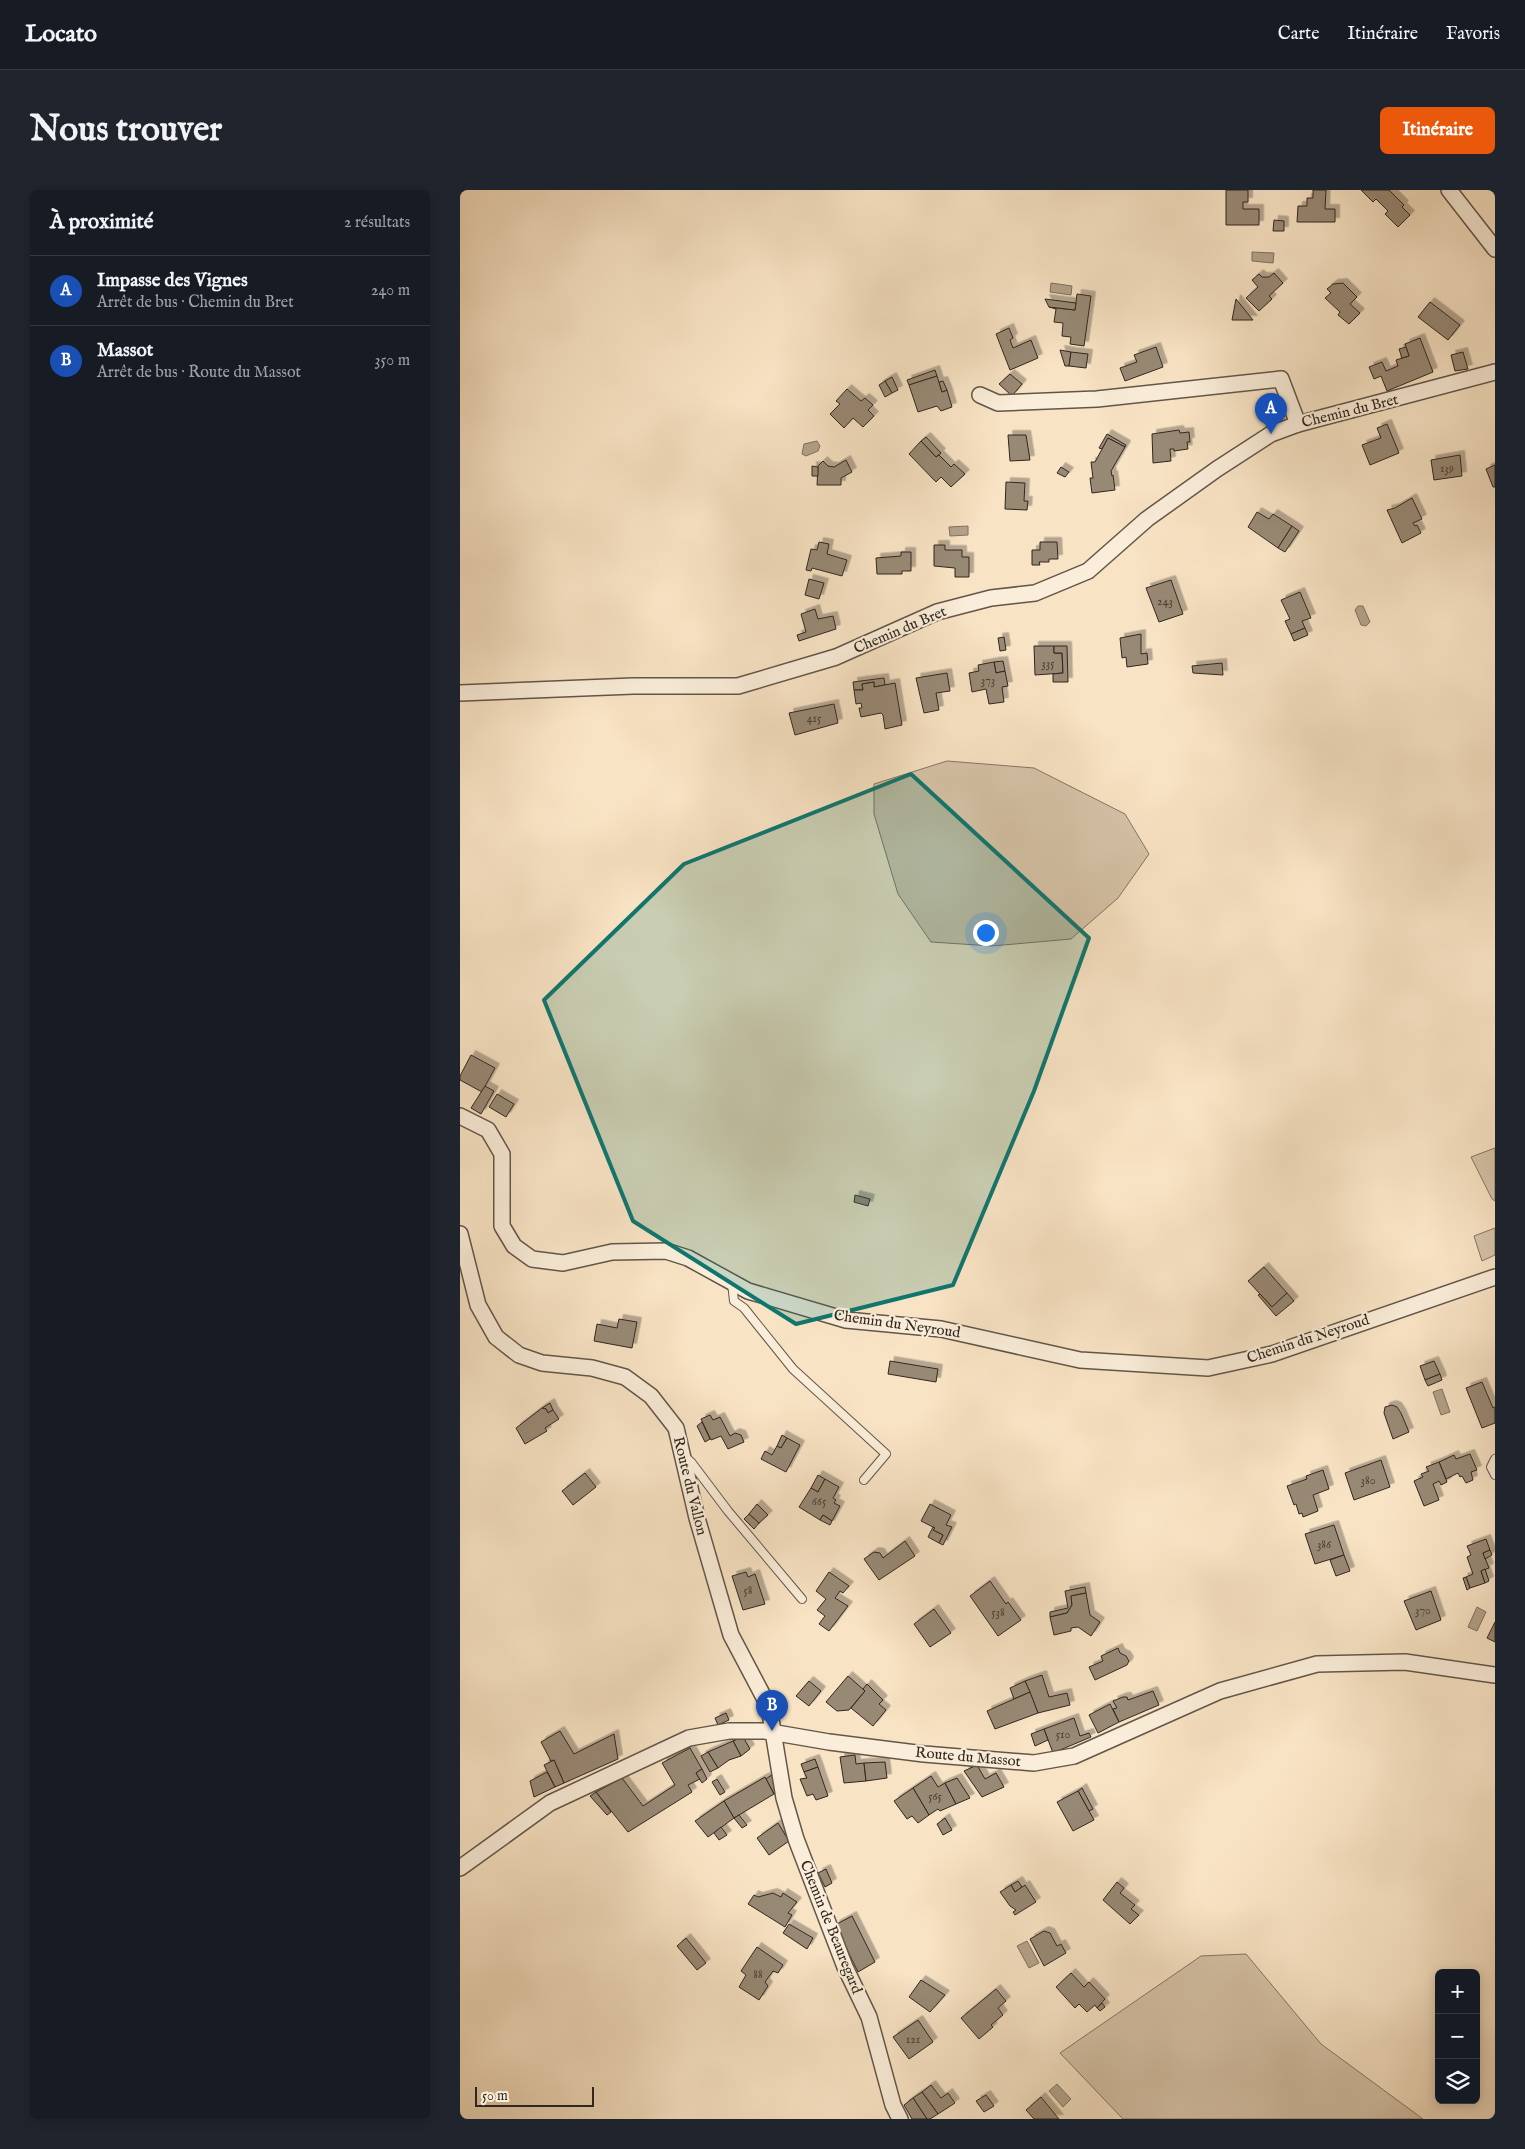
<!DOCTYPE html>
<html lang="fr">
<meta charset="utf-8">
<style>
body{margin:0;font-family:"IM FELL English",serif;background:#20242c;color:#f1f3f6}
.controls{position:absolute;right:15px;bottom:15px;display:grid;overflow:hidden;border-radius:8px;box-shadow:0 2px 12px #0003}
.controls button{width:45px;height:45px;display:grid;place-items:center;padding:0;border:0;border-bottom:1px solid #363941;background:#171b24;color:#f1f3f6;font:25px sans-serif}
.scale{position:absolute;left:15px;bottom:12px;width:119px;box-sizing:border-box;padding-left:5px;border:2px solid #30271e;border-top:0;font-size:14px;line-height:18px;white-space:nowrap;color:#30271e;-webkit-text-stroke:4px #faedd9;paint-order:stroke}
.you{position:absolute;left:525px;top:742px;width:18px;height:18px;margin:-12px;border:4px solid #fff;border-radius:50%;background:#1a73e8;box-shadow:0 0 0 8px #1a73e833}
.badge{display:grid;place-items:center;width:32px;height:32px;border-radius:50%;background:#ea580c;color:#fff;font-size:16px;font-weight:700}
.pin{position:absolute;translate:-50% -41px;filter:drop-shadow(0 1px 2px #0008)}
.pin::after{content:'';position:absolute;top:26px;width:18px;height:15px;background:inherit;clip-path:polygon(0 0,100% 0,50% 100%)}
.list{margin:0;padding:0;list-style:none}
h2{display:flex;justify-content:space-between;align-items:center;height:65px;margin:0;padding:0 20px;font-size:21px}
h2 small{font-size:16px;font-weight:400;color:#9ea1a6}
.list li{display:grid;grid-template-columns:32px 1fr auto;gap:15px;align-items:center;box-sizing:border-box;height:70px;padding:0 20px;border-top:1px solid #363941}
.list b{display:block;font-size:19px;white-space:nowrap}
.list p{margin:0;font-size:16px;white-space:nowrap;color:#9ea1a6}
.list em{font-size:16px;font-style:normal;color:#9ea1a6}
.icon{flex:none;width:28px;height:28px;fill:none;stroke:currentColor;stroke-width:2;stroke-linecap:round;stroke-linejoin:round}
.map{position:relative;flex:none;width:1035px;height:1929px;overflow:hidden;border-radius:8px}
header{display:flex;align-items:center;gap:30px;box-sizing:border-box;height:70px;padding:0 25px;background:#171b24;border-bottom:1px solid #363941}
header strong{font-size:24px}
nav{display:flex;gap:28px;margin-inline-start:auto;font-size:18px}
.intro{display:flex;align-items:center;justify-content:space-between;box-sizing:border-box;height:120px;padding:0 30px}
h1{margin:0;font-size:35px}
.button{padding:12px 22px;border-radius:8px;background:#ea580c;color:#fff;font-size:18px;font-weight:700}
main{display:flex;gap:30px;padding:0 30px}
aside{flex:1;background:#171b24;border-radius:8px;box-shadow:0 2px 12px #0003}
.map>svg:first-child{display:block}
.green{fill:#d6c3a8;stroke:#837563}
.water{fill:#b4a38c;stroke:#7f7160}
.building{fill:#988974;stroke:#30271e;filter:url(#shadow)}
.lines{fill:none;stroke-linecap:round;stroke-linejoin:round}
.service-casing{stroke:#625648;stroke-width:10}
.minor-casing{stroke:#625648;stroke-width:18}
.service{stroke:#faedd9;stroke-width:8}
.minor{stroke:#faedd9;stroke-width:15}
.marked{fill:#0f766e;fill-opacity:0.2;stroke:#0f766e;stroke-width:4;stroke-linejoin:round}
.labels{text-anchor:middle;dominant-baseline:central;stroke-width:4.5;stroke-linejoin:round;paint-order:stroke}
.number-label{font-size:12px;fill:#4a4034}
.street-label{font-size:15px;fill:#30271e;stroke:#faedd9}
</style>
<header>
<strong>Locato</strong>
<nav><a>Carte</a><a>Itinéraire</a><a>Favoris</a></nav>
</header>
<div class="intro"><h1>Nous trouver</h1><a class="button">Itinéraire</a></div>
<main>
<aside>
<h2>À proximité<small>2 résultats</small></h2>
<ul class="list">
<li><span class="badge" style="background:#1a4fb4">A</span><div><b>Impasse des Vignes</b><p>Arrêt de bus · Chemin du Bret</p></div><em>240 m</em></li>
<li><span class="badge" style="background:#1a4fb4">B</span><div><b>Massot</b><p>Arrêt de bus · Route du Massot</p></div><em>350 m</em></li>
</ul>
</aside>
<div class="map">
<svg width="1035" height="1929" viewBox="0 0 1035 1929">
<defs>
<filter id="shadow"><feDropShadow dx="4.5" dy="-4.5" stdDeviation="0" flood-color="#0004"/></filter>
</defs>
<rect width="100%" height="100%" fill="#f8e3c4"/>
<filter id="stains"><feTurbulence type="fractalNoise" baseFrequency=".004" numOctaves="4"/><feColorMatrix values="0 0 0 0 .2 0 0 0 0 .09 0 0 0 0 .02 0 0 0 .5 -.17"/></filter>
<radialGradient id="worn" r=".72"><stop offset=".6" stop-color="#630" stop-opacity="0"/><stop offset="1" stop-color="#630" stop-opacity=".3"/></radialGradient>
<g class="green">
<path d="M487,571L574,578L665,624L689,664L658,708L611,749L532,756L471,752L438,704L414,624V594Z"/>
<path d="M1035,958V1011L1032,1009L1011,967Z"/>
<path d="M1035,1038V1065L1022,1071L1014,1046Z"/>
<path d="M786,1764L861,1854L963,1929H663L600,1863L741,1766Z"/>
</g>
<g class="water">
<path d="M792,62L814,63L813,73L792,71Z"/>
<path d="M591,93L612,96L611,105L590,102Z"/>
<path d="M357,251L360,256L358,261L346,266L342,264L344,254Z"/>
<path d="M508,336V345L490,346L489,337Z"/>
<path d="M898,416H903L910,432L906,436L901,435L895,420Z"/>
<path d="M982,1199L990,1222L981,1225L973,1202Z"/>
<path d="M1017,1417L1026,1422L1017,1441L1008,1437Z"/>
<path d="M567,1751L579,1773L569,1778L557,1756Z"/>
<path d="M597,1894L611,1909L603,1917L589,1901Z"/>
</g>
<g class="building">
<path d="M766,0H788V12H783V19H799V35H766Z"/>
<path d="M853,0H866L865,19H875V32H837L838,16H847V8H853Z"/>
<path d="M901,0H929L944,15L942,17L950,25L938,37L925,24L928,21L916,9L913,12Z"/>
<path d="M814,30L824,31V41H813Z"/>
<path d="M814,83L823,93L809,106L812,109L799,121L786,108L798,97L792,90L799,84L802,87H809Z"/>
<path d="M883,93L897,107L890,114L900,123L889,134L878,125L880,122L865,108L871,103L867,99L873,94Z"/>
<path d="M617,104L631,106L624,156L610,154L611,147L602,146L603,133L594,132L596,119L589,117L615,120Z"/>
<path d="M585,109L616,113L615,120L589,117Z"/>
<path d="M776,109L793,130H772Z"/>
<path d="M970,112L1000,135L988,150L958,127Z"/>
<path d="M549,138L553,148L550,150L553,158L571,150L578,168L550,180L536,144Z"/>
<path d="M960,148L973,182L927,201L921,186L914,189L909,177L922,172L926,181L938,176L936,170L949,166L945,154Z"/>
<path d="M696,157L703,177L665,191L660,178L677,172L674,165Z"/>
<path d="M946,157L949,166L942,168L939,159Z"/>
<path d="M600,160L611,162L609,176H605Z"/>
<path d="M611,162L628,164L626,178L609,176Z"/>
<path d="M1003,162L1008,179L995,181L991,165Z"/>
<path d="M475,180L477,186L449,195L447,190Z"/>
<path d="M550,184L562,194L552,206L539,194Z"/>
<path d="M477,186L482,202L487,200L492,217L481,221L477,216L458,222L449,195Z"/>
<path d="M432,187L438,200L432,203L425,191Z"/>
<path d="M425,191L432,203L425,207L419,195Z"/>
<path d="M483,191L487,200L482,202L479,192Z"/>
<path d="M387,199L401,211L405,208L413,215L408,220L414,226L403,237L393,228L384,238L370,224L380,214L376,211Z"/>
<path d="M927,234L939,263L910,275L902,255L921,248L917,238Z"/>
<path d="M719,240L720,243L729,242L730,252H727L728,259L714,261V259H710L711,271L693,273L692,244Z"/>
<path d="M647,244L666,255L665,257L648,248L642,259L639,258Z"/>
<path d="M548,245H566L570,270L550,271Z"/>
<path d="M466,247L481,263L476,267L461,251Z"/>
<path d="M648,248L665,257L651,281L652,286L653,285L655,300L632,303L630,288H633L631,272H635Z"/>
<path d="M461,251L476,267L479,265L491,277L494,274L505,284L491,297L481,287L476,292L449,264Z"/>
<path d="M1000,265L1002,286L974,290L971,270Z"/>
<path d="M386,270L392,282L381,288V295H357L358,276L363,271L368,276L374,277Z"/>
<path d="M1035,275V297H1033L1026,279Z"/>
<path d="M352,276L358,277V286H352Z"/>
<path d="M601,277L609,282L605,287L597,283Z"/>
<path d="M546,292L565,293L564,311H568L567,320L545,319Z"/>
<path d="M952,308L962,329L953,333L955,336L957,335L961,343L942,353L927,320L935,318Z"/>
<path d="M797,322L809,329L813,324L832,336L818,358L788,337Z"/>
<path d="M832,336L839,341L825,362L818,358Z"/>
<path d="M359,352L369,354L367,364L387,370L382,386L352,378L351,381L346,380L351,359L357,360Z"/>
<path d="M580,352H597L598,369H589V372H579L580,375H572V360H580Z"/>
<path d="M474,355H485V360H502V367H509V387H495V378L474,376Z"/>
<path d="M441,362H451V381H442V384H417L416,368L441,366Z"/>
<path d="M349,389L364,393L359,409L345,405Z"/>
<path d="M711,390L723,424L699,432L686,398Z"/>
<path d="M840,402L851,428L842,431L845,438L831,444L825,431L830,429L821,410Z"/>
<path d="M355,419L358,429L373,426L376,439L339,451L337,445L346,442L341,424Z"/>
<path d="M845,438L848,445L834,451L831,444Z"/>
<path d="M681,444V464L687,463L688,474L667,477L666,467L662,468L660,448Z"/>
<path d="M544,447L546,460L540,461L538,448Z"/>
<path d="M574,456H594V463H602L603,483L575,485Z"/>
<path d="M594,456H607L608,492H593V484L603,483L602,463H594Z"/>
<path d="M543,471L545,481L536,483L534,472Z"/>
<path d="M534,472L536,483L545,481L548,496L542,497L544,512L529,514L526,499L512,502L509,483L519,481L518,475Z"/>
<path d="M762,473L763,485L733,483L732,476Z"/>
<path d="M487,483L490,501L476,503L479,520L464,523L456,488Z"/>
<path d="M424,488L425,495L414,497V492L402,494L403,500H394L393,492Z"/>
<path d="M414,492V497L435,493L442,535L425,539L423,525L421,523L401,527L399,518H402L401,513L396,514L394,500H403L402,494Z"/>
<path d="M374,514L378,533L335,545L329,523Z"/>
<path d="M11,865L35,878L22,902L0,890V886Z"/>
<path d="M25,896L34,901L21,924L11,918Z"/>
<path d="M37,904L54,914L46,927L29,917Z"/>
<path d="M395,1005L410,1009L408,1016L394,1012Z"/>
<path d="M804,1077L827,1103L812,1117L788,1091Z"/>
<path d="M827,1103L834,1111L816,1126L798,1105L800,1104L812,1117Z"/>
<path d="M159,1129L177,1132L172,1158L134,1151L137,1134L157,1138Z"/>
<path d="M430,1171L478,1179L476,1192L428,1184Z"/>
<path d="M974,1171L980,1184L965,1190L960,1176Z"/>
<path d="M980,1184L982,1190L968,1196L965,1190Z"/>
<path d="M1022,1192L1033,1218L1035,1217V1233L1022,1238L1006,1198Z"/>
<path d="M90,1213L93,1220L88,1223L86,1219L82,1218Z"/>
<path d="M932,1215L937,1217L941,1223L949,1242L933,1249L924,1223L925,1217Z"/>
<path d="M82,1218L86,1219L88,1223L93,1220L99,1229L85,1238L87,1241L65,1254L56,1238Z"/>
<path d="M250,1225L253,1230L260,1227L270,1246L275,1243L281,1245L284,1252L268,1259L261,1246L251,1250L241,1229Z"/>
<path d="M242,1232L250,1249L245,1252L237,1236Z"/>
<path d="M322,1245L327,1248L321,1258L317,1256Z"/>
<path d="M327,1248L340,1255L326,1282L301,1269L305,1261L312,1265L317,1256L321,1258Z"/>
<path d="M1010,1264L1017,1280L1011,1282L1013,1290L1006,1293L1002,1286L1000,1287L998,1283L986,1289L979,1272L994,1265L996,1269Z"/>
<path d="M921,1270L930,1297L894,1310L885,1283Z"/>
<path d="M979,1272L987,1292L981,1295L979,1291L973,1294L979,1310L964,1316L954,1291L963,1287L961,1284L969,1281L966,1277Z"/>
<path d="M863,1280L869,1299L853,1305L858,1321L843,1327L842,1323L839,1324L836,1314L834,1315L827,1296L847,1289L846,1286Z"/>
<path d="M125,1283L136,1297L113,1315L102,1301Z"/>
<path d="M358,1285L365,1289L358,1302L351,1298Z"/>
<path d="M365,1289L379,1297L373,1308L376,1310L374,1313L380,1316L372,1331L363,1325L360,1330L339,1317L351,1298L358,1302Z"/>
<path d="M297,1314L308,1325L299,1333L289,1324Z"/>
<path d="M470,1314L491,1325L486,1335L492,1337L483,1355L479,1353L483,1345L473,1340L475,1338L461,1331Z"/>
<path d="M289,1324L299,1333L294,1339L284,1329Z"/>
<path d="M363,1325L372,1331L370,1335L360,1330Z"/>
<path d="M874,1335L884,1365L855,1374L845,1344Z"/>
<path d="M473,1337L475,1338L473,1340L483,1345L479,1353L468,1347Z"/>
<path d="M1026,1349L1030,1360L1023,1363L1029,1378L1021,1381L1025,1393L1010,1398L1006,1387L1013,1384L1007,1367L1011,1365L1007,1356Z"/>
<path d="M445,1351L455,1366L419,1390L404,1369L414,1362L420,1363L423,1368Z"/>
<path d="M1030,1360L1032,1365L1025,1369L1023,1363Z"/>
<path d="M884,1365L890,1381L876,1386L870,1370Z"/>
<path d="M1025,1379L1029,1391L1025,1393L1021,1381Z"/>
<path d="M286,1382L288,1387L295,1384L305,1414L283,1420L272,1386Z"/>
<path d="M369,1382L389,1396L383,1403L380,1401L375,1408L388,1416L369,1441L359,1434L365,1426L357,1420L366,1409L356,1401Z"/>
<path d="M1006,1387L1010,1398L1007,1400L1003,1388Z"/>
<path d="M530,1391L546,1414L548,1412L561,1430L538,1446L510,1406Z"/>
<path d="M625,1397L626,1403L611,1406L612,1415L607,1423L590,1427V1422L608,1418L605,1401Z"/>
<path d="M971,1401L981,1430L956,1440L944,1411Z"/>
<path d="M626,1403L630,1425L640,1432L631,1446L618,1437L611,1438V1441L594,1445L590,1427L607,1423L612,1415L611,1406Z"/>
<path d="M474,1419L491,1443L470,1457L454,1434Z"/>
<path d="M1035,1432V1452L1027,1448Z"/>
<path d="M658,1458L660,1463L666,1466L669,1471L667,1475L635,1490L629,1477L643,1471L641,1466Z"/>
<path d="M582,1485L589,1507L607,1503L610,1515L578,1523L565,1491Z"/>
<path d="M388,1486L405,1501L389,1520L377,1521L366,1512Z"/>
<path d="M349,1491L361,1501L349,1516L336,1506Z"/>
<path d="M565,1491L570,1502L554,1509L550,1498Z"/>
<path d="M407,1494L423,1510L419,1514L426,1520L413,1536L391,1518L405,1501L403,1499Z"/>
<path d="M693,1501L699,1515L659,1532L653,1519L657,1518L653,1511L663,1507H667L668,1510Z"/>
<path d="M570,1502L578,1523L535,1539L527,1521Z"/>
<path d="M650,1514L659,1532L638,1543L629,1525Z"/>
<path d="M266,1523L269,1530L258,1535L255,1528Z"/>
<path d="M614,1528L620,1546L629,1543L631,1547L593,1563L584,1539Z"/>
<path d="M584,1539L588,1550L575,1556L571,1544Z"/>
<path d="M100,1541L114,1564L154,1544L158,1569L104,1593L94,1570L91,1571L81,1552Z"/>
<path d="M283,1547L290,1559L281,1566L273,1551Z"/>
<path d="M273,1551L281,1566L269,1570L258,1578L248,1562Z"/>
<path d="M230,1558L242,1579L236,1583L240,1589L228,1595L232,1602L168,1642L136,1602L162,1588L183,1616L215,1595L202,1573Z"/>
<path d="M248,1562L258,1578L250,1582L241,1566Z"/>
<path d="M395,1565L396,1574L404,1573L406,1591L384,1593L380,1567Z"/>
<path d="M355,1569L358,1577L344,1582L341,1574Z"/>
<path d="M94,1570L104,1593L95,1597L84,1575Z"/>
<path d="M425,1572L427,1588L406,1591L404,1573Z"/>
<path d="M517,1575L525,1589L536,1583L544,1597L522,1607L504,1581Z"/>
<path d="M358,1577L368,1606L356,1610L353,1604L347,1606L340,1589L347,1588L344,1582Z"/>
<path d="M242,1579L247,1589L242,1593L236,1583Z"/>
<path d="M87,1582L95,1597L74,1607L70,1591Z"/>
<path d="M313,1584L319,1601L314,1604L306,1589Z"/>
<path d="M471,1586L478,1597L485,1593L496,1614L480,1621L478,1619L469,1625L453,1598Z"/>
<path d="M305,1587L314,1604L274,1628L264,1611Z"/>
<path d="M497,1588L510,1608L496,1614L485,1593Z"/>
<path d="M257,1589L265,1602L260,1605L252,1592Z"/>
<path d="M453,1598L469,1625L458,1633L452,1626L447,1629L434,1611Z"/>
<path d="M622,1598L633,1619L629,1621L618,1601Z"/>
<path d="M618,1601L634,1630L613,1641L597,1612Z"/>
<path d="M136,1602L151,1622L147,1625L130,1606Z"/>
<path d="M264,1611L274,1628L248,1647L235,1631Z"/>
<path d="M279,1625L287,1635L282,1638L274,1628Z"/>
<path d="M485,1628L492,1640L483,1645L477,1634Z"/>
<path d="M318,1633L329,1651L309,1665L297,1648Z"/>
<path d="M261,1637L267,1645L259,1650L254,1643Z"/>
<path d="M366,1679L372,1693L365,1697L358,1683Z"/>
<path d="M558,1691L562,1697L555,1702L551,1695Z"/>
<path d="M657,1692L664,1698L660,1703L675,1715L671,1719L679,1725L670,1734L643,1710Z"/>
<path d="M551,1695L555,1702L565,1695L576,1712L555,1725L553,1722L556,1720L550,1716L540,1702Z"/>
<path d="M313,1703L321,1707L323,1703L337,1712L328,1723L332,1725L325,1737L288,1714L294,1705L298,1707Z"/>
<path d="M392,1726L415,1772L398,1782L375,1735Z"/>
<path d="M329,1734L353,1748L347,1759L323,1743Z"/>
<path d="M584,1741L590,1743L597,1756L601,1754L606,1763L584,1776L570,1749Z"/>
<path d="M226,1748L246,1773L237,1780L217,1756Z"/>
<path d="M297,1757L323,1775L318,1783L313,1781L305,1792L308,1796L299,1810L279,1797L286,1785L281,1781Z"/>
<path d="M611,1783L624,1797L629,1792L645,1809L637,1818L635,1815L627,1822L619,1814L615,1818L596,1797Z"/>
<path d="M461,1790L485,1805L470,1822L449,1807Z"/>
<path d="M536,1799L546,1811L538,1818L543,1825L531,1835L533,1837L519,1849L501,1828Z"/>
<path d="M642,1813L645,1817L640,1821L637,1818Z"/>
<path d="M458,1830L473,1852L449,1869L433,1847Z"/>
<path d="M471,1895L481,1908L488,1903L495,1913L478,1924L462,1902Z"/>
<path d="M462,1902L478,1924L470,1929H467L453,1908Z"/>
<path d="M526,1905L534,1916L524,1922L516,1911Z"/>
<path d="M581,1907L599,1929H574L566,1920Z"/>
<path d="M453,1908L467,1929H452L444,1915Z"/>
</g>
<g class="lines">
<g class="service-casing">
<g id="service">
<path d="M272,1093L274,1111L284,1118L333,1179L426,1264L404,1290"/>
<path d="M224,1266L231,1272L268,1321L342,1409"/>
<path d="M1035,1269L1031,1277L1035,1285"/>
</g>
</g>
<g class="minor-casing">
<g id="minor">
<path d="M989,0L1035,59"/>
<path d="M520,205L538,213L637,209L821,189L838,234"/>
<path d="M0,503L173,496H278L376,467L477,422L531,408L575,403L628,381L687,329L757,279L811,244L838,234L1035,182"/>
<path d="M0,926L28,940L42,964V1036L54,1056L72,1069L103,1073L152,1062L206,1061L228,1068L288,1101L386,1130L481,1139L620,1170L748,1178L812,1164L1035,1087"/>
<path d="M0,1044L18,1115L36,1147L59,1165L82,1173L132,1178L165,1187L191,1206L216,1238L237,1328L271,1445L309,1517L324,1608L336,1649L385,1777L409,1827L433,1915L440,1929"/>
<path d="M0,1678L90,1613L229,1548L269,1541H305L369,1552L464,1564L574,1573L614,1566L760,1501L857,1474L945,1472L1035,1485"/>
</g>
</g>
<use href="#service" class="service"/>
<use href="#minor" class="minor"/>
</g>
<path class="marked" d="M451,584L629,748L574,901L493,1095L336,1134L173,1031L84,810L224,674Z"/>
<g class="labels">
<g class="number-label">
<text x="987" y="278">139</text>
<text x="705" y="411">243</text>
<text x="588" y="473">335</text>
<text x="528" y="490">373</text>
<text x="354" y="528">415</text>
<text x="908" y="1290">380</text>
<text x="359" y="1311">665</text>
<text x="864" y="1354">386</text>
<text x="288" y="1400">58</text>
<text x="963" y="1420">370</text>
<text x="538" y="1422">538</text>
<text x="603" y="1544">510</text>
<text x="475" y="1606">565</text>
<text x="298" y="1784">88</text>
<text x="453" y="1849">121</text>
</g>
<g class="street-label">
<text transform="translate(890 221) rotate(-14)">Chemin du Bret</text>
<text transform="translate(440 440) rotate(-23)">Chemin du Bret</text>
<text transform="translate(437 1134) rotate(8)">Chemin du Neyroud</text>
<text transform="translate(848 1149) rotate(-18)">Chemin du Neyroud</text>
<text transform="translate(230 1296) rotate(76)">Route du Vallon</text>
<text transform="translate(508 1567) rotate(5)">Route du Massot</text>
<text transform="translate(371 1737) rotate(68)">Chemin de Beauregard</text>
</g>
</g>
<rect width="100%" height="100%" filter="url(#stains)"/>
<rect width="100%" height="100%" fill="url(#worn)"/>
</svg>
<div class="controls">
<button>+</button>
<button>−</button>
<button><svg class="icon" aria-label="layers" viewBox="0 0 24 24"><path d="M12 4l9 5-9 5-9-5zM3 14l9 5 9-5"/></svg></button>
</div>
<div class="scale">50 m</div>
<div class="you"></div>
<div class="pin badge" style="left:811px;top:244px;background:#1a4fb4">A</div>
<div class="pin badge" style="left:312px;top:1541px;background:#1a4fb4">B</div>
</div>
</main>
